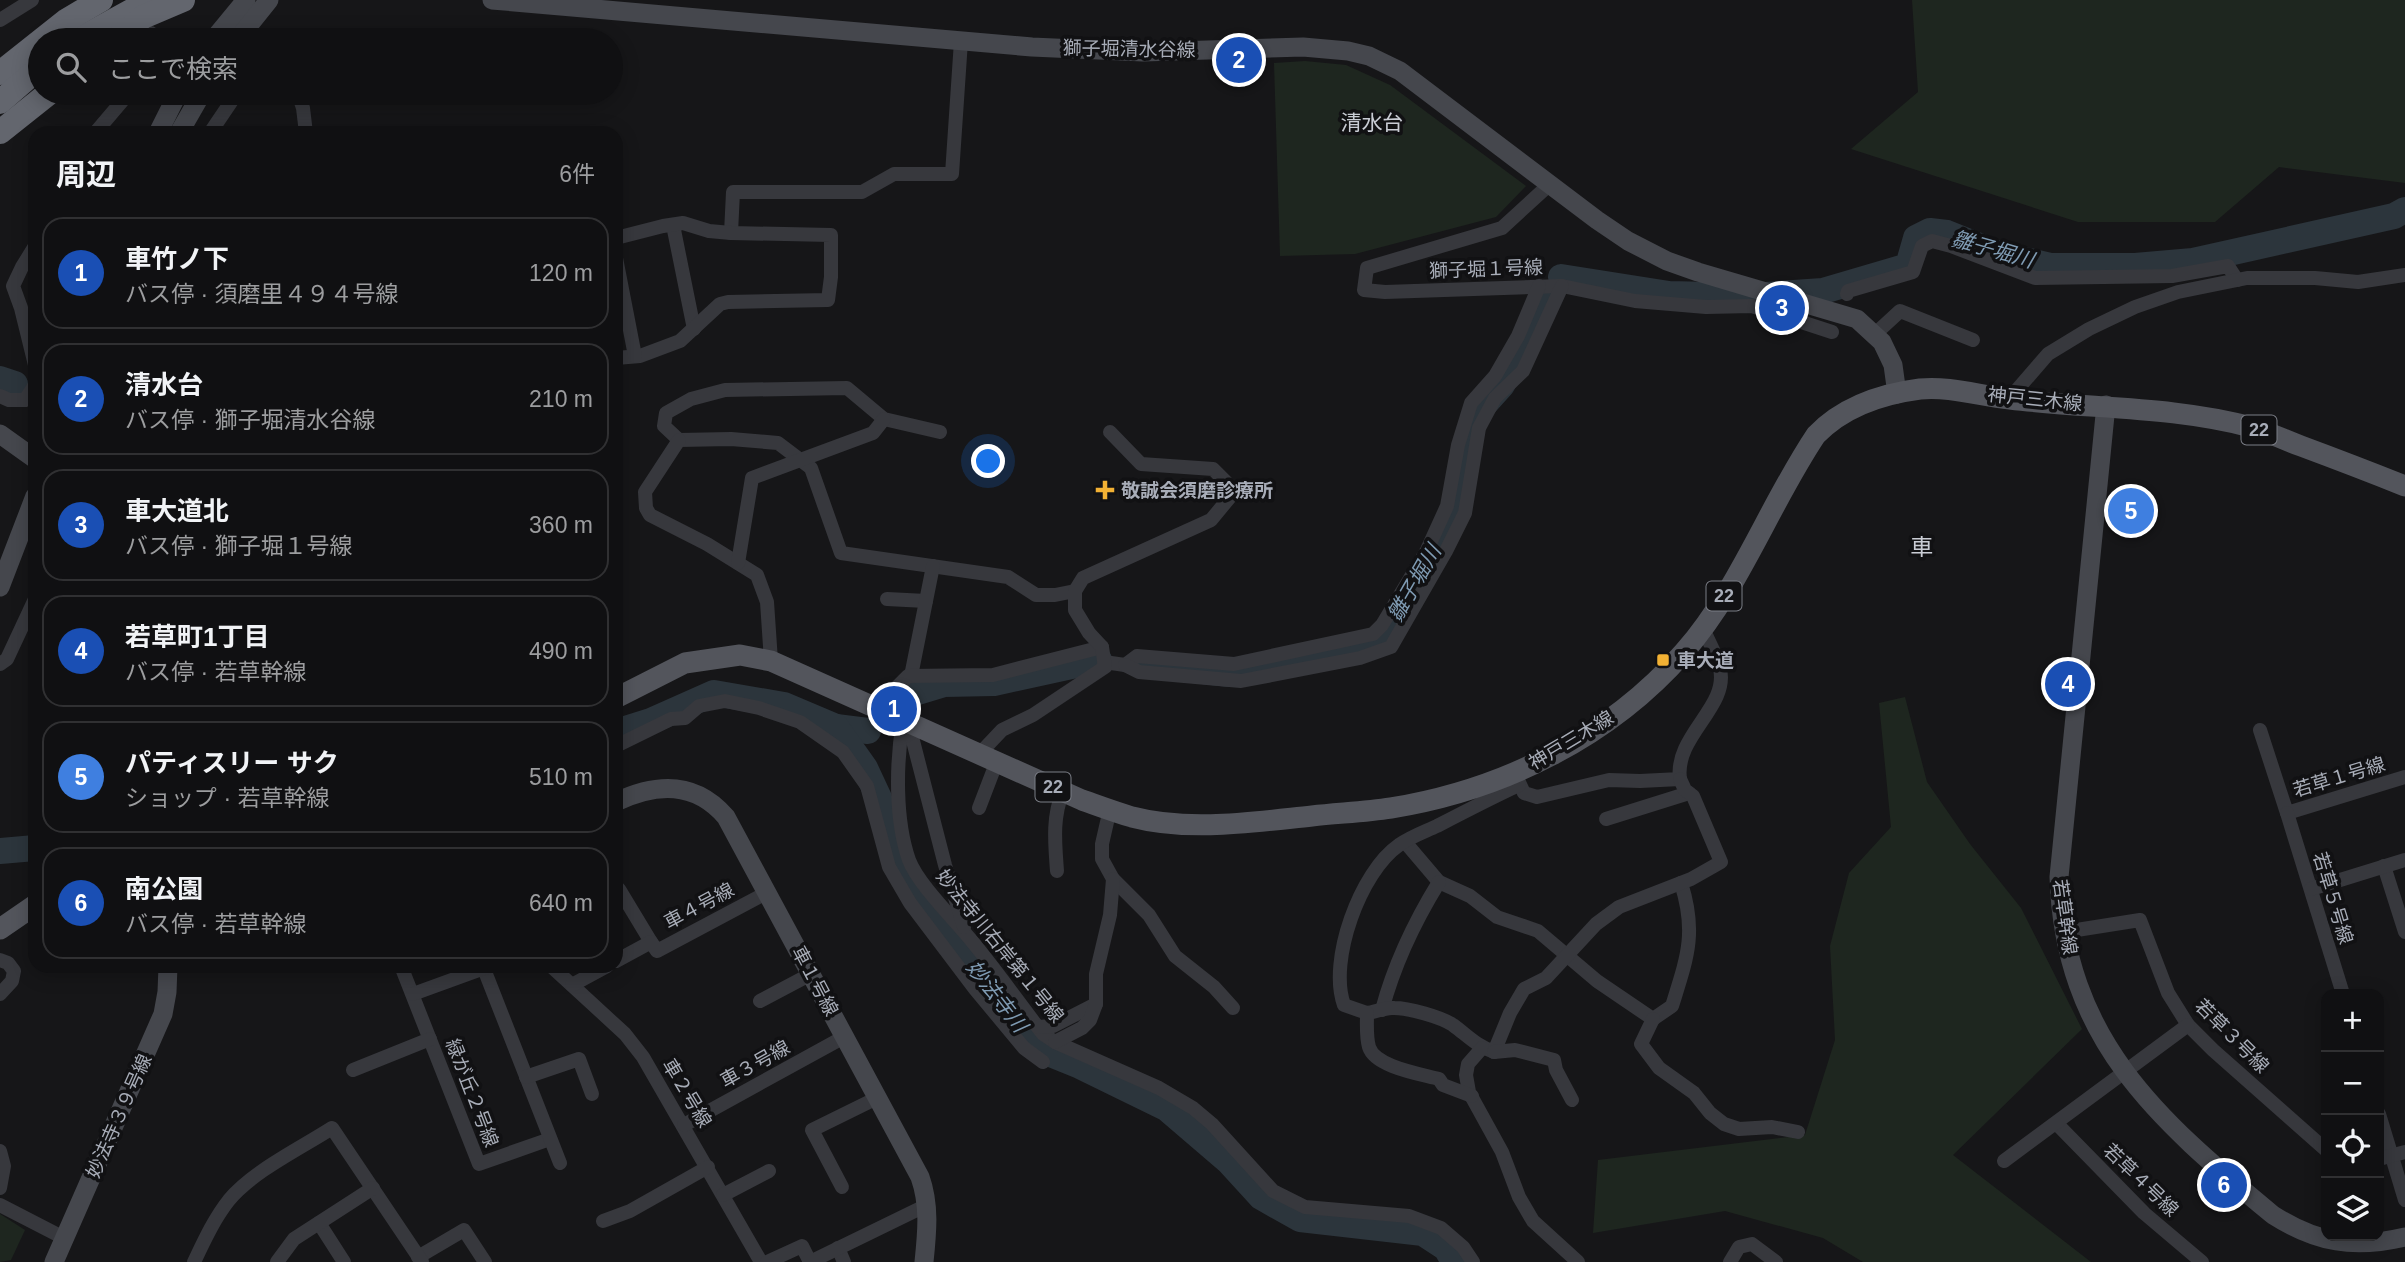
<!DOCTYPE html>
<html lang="ja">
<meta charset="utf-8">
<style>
body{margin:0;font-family:Arial,"Noto Sans JP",sans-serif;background:#1e1e20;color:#f1f3f6}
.controls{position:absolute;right:21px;bottom:21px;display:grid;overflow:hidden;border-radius:14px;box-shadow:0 4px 18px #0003}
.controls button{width:63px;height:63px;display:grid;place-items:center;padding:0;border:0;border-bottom:2px solid #303032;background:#101012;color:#f1f3f6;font:35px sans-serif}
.you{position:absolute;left:989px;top:462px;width:24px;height:24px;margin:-18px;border:5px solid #fff;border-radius:50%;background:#1a73e8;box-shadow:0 0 0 10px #1a73e833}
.badge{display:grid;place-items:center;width:46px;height:46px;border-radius:50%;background:#1a73e8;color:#fff;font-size:23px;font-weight:700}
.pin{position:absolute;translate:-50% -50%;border:4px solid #fff;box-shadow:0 2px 7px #0006}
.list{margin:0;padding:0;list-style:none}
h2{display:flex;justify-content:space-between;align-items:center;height:91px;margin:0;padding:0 28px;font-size:30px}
h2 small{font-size:23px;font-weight:400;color:#9c9d9f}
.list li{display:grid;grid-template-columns:46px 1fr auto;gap:21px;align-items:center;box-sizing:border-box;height:112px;margin:0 14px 14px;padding:0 14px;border:2px solid #303032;border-radius:21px}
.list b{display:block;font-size:26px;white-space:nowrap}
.list p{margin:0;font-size:23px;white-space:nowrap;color:#9c9d9f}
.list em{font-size:23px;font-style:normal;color:#9c9d9f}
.icon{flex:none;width:38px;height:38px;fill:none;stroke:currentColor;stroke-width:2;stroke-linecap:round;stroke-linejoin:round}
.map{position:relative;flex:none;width:2405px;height:1262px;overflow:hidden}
.search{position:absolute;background:#101012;box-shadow:0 4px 18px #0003;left:28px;top:28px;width:595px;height:77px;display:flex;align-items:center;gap:18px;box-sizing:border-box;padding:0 24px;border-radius:38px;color:#9c9d9f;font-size:26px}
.panel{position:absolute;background:#101012;box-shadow:0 4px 18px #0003;left:28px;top:126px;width:595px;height:847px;border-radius:21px}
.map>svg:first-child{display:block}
.green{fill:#1e261f}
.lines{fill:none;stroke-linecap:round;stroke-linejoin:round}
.river{stroke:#2c353c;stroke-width:26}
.street{stroke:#37383d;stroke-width:14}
.secondary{stroke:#45474d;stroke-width:19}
.primary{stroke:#53555c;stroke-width:21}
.highway{stroke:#63666e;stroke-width:24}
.poi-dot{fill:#f2b134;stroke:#111113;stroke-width:2.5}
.labels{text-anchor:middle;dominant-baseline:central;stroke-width:7;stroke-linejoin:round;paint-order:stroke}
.shield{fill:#111113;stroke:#7b7e86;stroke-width:2}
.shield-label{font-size:18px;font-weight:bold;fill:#a8adb8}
.street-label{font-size:19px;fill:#a8adb8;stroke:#111113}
.poi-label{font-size:19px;font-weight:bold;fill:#a8adb8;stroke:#111113;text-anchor:start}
.neighbourhood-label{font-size:21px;fill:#c9ccd4;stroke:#111113}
.water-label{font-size:21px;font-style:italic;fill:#7f9bb3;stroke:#111113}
.quarter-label{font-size:23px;fill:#c9ccd4;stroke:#111113}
</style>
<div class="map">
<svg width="2405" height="1262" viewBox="0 0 2405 1262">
<rect width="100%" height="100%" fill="#161618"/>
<g class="green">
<path d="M1912,0H2405V183L2279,167L2215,222H2078L1851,149L1918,92Z"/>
<path d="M1305,61L1346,65L1390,85L1526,186L1496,217L1355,254L1280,256L1274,63Z"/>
<path d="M1905,697L1927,782L1970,844L2021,908L2082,1029L1953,1155L2091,1262H1863L1823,1238L1725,1211L1593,1233L1598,1160L1805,1135L1835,1040L1830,946L1849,873L1891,827L1879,703Z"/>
<path d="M0,1214L25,1230L11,1260L0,1262Z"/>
</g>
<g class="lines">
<g class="river">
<path d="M1561,277L1669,294L1751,296L1823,291L1908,266L1916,238L1930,231L1947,233L1997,253L2050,266H2135L2193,261L2394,216L2405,210"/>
<path d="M0,379L15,384"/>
<path d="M1138,664L1230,674L1379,643L1429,563L1456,512L1475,415L1502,385L1522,349L1542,301"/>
<path d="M901,697L944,684L994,683L1099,660"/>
<path d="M836,727L868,731"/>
<path d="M616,732L651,721L714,693L784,705L836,727L865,768L879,798L897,867L920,901L1011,1018L1038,1049L1080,1066L1166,1108L1229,1162L1261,1197L1300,1219L1423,1233L1446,1248L1454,1262"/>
<path d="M0,851L35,848"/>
</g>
<g class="street">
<path d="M0,20L32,0"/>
<path d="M151,33L154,40"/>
<path d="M298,93L303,108L306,133"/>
<path d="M95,133L129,93"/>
<path d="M210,133L237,93"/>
<path d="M1550,184L1502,228L1367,268L1364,290L1385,292L1562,286L1635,301L1706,307L1752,306L1832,332"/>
<path d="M673,225L694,329"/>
<path d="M731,233L733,192H862L894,174H952L961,41"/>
<path d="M616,238L663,226L683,223L709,231L731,233L831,235V277L828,300L728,302L720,304L680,341L640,356L616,358"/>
<path d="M35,246L22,267L13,286L21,308L35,365"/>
<path d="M616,258L635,356"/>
<path d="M1847,294L1848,291L1913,272L1922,246L1932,241L1951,246L2035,278L2172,276L2228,266L2237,280"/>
<path d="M1875,334L1900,311L1973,340"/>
<path d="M0,396L9,400H25L35,385"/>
<path d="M2009,399L2048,354L2089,329L2135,307L2178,292L2247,278H2315L2358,282L2405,275"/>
<path d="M940,432L884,419L847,388L725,390L691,399L666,413L664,426L679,440L731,439L778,443L811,468L841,553L1008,577L1036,595H1055L1075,591"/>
<path d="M679,440L645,492L646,508L650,515L707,544L757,575L767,602L771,661"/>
<path d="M738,563L752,478L873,433L884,419"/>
<path d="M887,599L926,601"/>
<path d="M1104,662L1125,665L1137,656L1234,664L1373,634L1382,625L1427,550L1447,506L1458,445L1471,403L1495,376L1518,336L1539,286"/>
<path d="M0,664L7,659L35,599"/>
<path d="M1125,665L1139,672L1241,681L1360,658L1391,647L1446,551L1465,513L1479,428L1495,398L1523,371L1562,286"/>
<path d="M911,676L933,566"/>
<path d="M884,713L898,686L908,676L993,675L1102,647"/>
<path d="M903,722C896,763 895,820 909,860C918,884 954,919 971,940C996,970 1019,1003 1043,1034L1055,1042L1159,1088L1193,1108L1212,1124L1273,1191L1305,1207L1409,1216L1441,1228L1463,1247L1473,1262"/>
<path d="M911,725L912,737L945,865L964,927"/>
<path d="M2260,730L2287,813L2405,777"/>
<path d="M616,746L671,719L685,718L699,706L725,701L759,708L800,722L843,752L867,786L889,867L910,903L975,989L1024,1048L1043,1062"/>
<path d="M982,755L985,748L1002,730L1033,715L1105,667L1102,647L1089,633L1075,610V591L1083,578L1211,520L1230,497L1226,482L1213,469L1141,464L1110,432"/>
<path d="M1517,778L1524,793L1537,797L1609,780L1640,781L1680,779C1674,736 1729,707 1720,669C1717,655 1708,641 1703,628"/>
<path d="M979,808L997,761"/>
<path d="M1110,809L1102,844V859L1113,879L1149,915L1175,956L1214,987L1233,1008"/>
<path d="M2287,813L2343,994"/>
<path d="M1606,819L1689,793"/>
<path d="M1405,842L1439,882L1470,896L1497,917L1538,931L1597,981L1653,1019L1672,1006C1687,958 1697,933 1681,883"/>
<path d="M2384,866L2405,932"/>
<path d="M1057,871C1055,843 1052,818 1063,791"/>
<path d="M619,889L651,942"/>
<path d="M2311,889L2405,860"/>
<path d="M2064,932L2140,920L2168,993L2188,1025L2213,1050L2326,1150"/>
<path d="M0,960L8,963L14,971L12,981L0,994"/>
<path d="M616,961L651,942L657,951L768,892"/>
<path d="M401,966L479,1164L550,1139"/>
<path d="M551,966L625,1034L643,1057L761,1262"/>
<path d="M484,969L560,1163"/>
<path d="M572,985L607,966"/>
<path d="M413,994L490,966"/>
<path d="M760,1001L811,974"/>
<path d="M1382,1010C1394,965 1415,921 1439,882"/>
<path d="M1367,1013C1375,1012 1386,1007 1394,1008C1409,1008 1441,1017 1453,1025C1468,1036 1475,1045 1494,1052L1510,1013L1524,989L1546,978L1596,924L1619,907L1691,879L1721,862L1693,796L1685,790L1680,779"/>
<path d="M1653,1019L1641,1044L1659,1068L1694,1093L1710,1113L1724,1124L1739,1129L1772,1127L1798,1132"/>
<path d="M1038,1027L1053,1026L1096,1004"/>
<path d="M1055,1042L1082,1028L1090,1020L1096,1004V974L1110,915L1113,879"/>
<path d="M1482,1048L1468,1064L1466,1075L1469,1092L1502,1152L1519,1197L1533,1221L1578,1262"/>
<path d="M1494,1052L1515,1050L1554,1060L1556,1070L1572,1100"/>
<path d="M353,1070L430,1039"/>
<path d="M526,1077L579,1059L592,1094"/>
<path d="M1472,1096L1443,1085L1439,1079C1421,1074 1375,1067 1369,1047C1366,1037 1367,1024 1367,1013L1344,1005C1328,961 1360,872 1399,845C1410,837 1424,832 1437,826C1464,812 1491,798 1519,785"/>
<path d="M2379,1114L2405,1200"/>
<path d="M2057,1124L2144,1213L2202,1262"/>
<path d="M684,1125L844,1037"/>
<path d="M0,1151L4,1166L0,1188"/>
<path d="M2379,1159L2405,1152"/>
<path d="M2004,1161L2188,1025"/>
<path d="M842,1187L812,1130L879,1097"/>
<path d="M723,1195L769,1171"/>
<path d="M0,1205L64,1238"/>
<path d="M603,1221L630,1211L708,1167"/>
<path d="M319,1223L344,1262"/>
<path d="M838,1248L844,1262"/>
<path d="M418,1257L464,1230L485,1262"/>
<path d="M194,1262C204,1241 214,1219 229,1200C253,1171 301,1148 332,1128L422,1262"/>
<path d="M277,1262L294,1239L373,1188"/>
<path d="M767,1262L802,1246L810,1262L927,1205"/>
<path d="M1730,1262L1739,1247L1752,1244L1776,1262"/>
</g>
<g class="secondary">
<path d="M492,0L1032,47L1143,52L1303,47L1348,51L1369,56L1400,71L1597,220L1628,241L1667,261L1698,272L1857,319L1882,342L1893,365L1897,394"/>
<path d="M213,40L246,0"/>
<path d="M237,40L269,0"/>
<path d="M158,133L178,93"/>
<path d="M179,133L202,93"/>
<path d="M2106,405L2059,877C2064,1039 2157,1119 2273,1215C2317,1243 2354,1249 2405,1237"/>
<path d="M0,434L35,459"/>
<path d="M0,587L35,496"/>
<path d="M616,802C656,783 695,781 726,817L920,1177C930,1205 927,1233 924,1262"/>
<path d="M54,1262L163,1014L167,992L168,966"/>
</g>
<g class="primary">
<path d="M616,698L685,663L740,655L771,661L1082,800C1099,806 1115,812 1132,817C1189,832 1254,822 1312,816C1338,813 1365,812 1391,808C1502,790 1609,738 1684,652C1740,588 1769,505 1816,435C1844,406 1881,394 1920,389C1950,386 1980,396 2010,399C2091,409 2172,406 2251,427C2268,432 2285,440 2301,446C2336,459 2370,472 2405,486"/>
<path d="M0,929L35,905"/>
</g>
<g class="highway">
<path d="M78,40L151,0"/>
<path d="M115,40L143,17L183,0"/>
<path d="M0,73L67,20L101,0"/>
<path d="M0,102L40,67"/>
<path d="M0,132L49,93"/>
</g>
</g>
<g class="poi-dot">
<path d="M1101.5 479.5h7v7h7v7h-7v7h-7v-7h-7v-7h7z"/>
<rect x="1656" y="653" width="14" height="14" rx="3.5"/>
</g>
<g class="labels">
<g class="shield">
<rect x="2241.5" y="415.5" width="35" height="29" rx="5"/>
<rect x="1706.5" y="581.5" width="35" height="29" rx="5"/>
<rect x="1035.5" y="772.5" width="35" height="29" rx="5"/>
</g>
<g class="shield-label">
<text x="2259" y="430">22</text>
<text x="1724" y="596">22</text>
<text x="1053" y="787">22</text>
</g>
<g class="street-label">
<text transform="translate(1129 49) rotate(1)">獅子堀清水谷線</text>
<text transform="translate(1486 269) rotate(-2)">獅子堀１号線</text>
<text transform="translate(2035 399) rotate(6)">神戸三木線</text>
<text transform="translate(1571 740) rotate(-31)">神戸三木線</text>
<text transform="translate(2339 777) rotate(-17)">若草１号線</text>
<text transform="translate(2333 898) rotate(73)">若草５号線</text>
<text transform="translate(699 906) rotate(-28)">車４号線</text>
<text transform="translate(2065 917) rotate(82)">若草幹線</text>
<text transform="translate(1000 946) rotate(51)">妙法寺川右岸第１号線</text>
<text transform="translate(815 981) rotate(62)">車１号線</text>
<text transform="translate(2232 1036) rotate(45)">若草３号線</text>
<text transform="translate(755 1064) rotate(-29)">車３号線</text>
<text transform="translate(472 1093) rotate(69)">緑が丘２号線</text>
<text transform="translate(687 1093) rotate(59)">車２号線</text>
<text transform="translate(119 1116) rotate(-66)">妙法寺３９号線</text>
<text transform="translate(2141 1180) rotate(44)">若草４号線</text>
</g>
<g class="poi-label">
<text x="1121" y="490">敬誠会須磨診療所</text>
<text x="1677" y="660">車大道</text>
</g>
<g class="neighbourhood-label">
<text x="1372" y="122">清水台</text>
</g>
<g class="water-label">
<text transform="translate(1993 249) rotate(16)">雛子堀川</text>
<text transform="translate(1414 583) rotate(-60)">雛子堀川</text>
<text transform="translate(997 996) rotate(52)">妙法寺川</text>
</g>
<g class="quarter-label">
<text x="1922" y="547">車</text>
</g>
</g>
</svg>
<div class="controls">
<button>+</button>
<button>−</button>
<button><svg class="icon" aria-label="locate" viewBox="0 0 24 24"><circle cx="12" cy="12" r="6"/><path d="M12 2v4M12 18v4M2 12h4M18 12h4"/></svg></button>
<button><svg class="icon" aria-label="layers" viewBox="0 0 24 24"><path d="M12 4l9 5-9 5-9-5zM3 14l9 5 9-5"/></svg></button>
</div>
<div class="you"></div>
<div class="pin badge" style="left:894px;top:709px;background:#1a4fb4">1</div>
<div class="pin badge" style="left:1239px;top:60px;background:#1a4fb4">2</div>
<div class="pin badge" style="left:1782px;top:308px;background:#1a4fb4">3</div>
<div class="pin badge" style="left:2068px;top:684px;background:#1a4fb4">4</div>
<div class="pin badge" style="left:2131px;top:511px;background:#3f7fe0">5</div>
<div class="pin badge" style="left:2224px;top:1185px;background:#1a4fb4">6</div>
<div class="search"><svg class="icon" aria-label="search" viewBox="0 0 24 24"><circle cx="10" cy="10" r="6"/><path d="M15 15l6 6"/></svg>ここで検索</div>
<section class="panel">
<h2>周辺<small>6件</small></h2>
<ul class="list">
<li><span class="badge" style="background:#1a4fb4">1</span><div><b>車竹ノ下</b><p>バス停 · 須磨里４９４号線</p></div><em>120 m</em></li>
<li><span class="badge" style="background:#1a4fb4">2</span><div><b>清水台</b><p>バス停 · 獅子堀清水谷線</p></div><em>210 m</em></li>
<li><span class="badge" style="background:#1a4fb4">3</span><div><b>車大道北</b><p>バス停 · 獅子堀１号線</p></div><em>360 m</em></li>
<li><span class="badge" style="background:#1a4fb4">4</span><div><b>若草町1丁目</b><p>バス停 · 若草幹線</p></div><em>490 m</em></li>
<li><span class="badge" style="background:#3f7fe0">5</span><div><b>パティスリー サク</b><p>ショップ · 若草幹線</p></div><em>510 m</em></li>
<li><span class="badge" style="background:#1a4fb4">6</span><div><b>南公園</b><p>バス停 · 若草幹線</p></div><em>640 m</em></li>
</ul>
</section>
</div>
